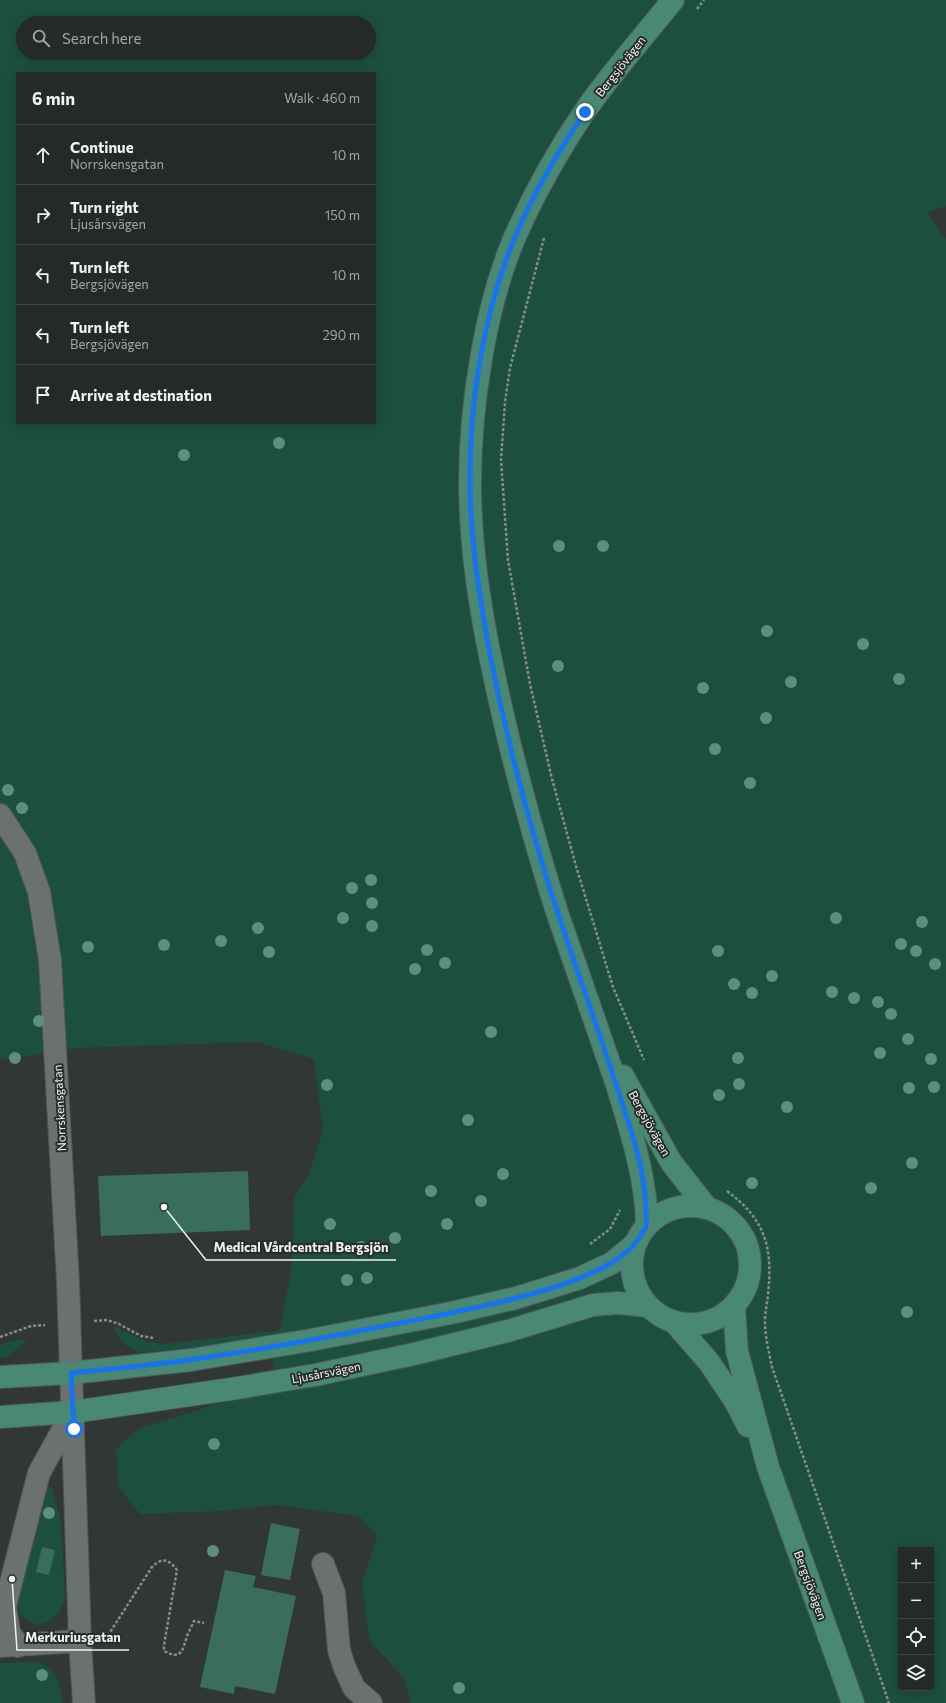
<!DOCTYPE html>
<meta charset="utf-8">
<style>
body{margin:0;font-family:Commissioner,sans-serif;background:#2d312f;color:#f1f3f6}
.controls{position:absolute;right:12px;bottom:12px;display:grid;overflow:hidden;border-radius:0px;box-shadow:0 2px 10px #0003}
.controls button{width:36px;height:36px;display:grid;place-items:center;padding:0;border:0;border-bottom:1px solid #424544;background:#252927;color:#f1f3f6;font:20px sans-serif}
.stop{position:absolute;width:12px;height:12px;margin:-9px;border:3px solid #1a73e8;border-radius:50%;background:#fff}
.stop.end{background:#1a73e8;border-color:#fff;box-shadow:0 1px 4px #0008}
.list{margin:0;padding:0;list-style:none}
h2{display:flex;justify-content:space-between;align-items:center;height:52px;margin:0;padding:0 16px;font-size:17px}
h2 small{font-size:13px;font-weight:400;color:#a3a6a7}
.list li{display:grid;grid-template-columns:26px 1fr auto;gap:12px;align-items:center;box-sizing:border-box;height:60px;padding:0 16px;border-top:1px solid #424544}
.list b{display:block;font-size:15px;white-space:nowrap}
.list p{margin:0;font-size:13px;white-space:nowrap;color:#a3a6a7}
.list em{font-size:13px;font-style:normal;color:#a3a6a7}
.icon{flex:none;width:22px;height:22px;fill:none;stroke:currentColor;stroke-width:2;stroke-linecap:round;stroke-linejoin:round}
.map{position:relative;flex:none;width:946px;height:1703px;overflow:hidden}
.search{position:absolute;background:#252927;box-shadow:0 2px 10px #0003;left:16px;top:16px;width:360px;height:44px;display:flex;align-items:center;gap:10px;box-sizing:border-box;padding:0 14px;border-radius:22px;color:#a3a6a7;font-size:15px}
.panel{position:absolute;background:#252927;box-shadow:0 2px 10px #0003;left:16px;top:72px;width:360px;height:352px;border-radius:0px}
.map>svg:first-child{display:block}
.green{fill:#1d4f3e;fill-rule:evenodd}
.building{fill:#3a6d5a}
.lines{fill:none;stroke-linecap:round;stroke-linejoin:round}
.minor-casing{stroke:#515553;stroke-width:24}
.major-casing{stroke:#515553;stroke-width:24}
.path{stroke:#888d8b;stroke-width:2.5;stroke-dasharray:3 2;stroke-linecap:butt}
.minor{stroke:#6b716f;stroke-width:22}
.major{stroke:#498874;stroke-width:22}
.tree{fill:#5e8e7c}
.route{stroke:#1a73e8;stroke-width:5}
.labels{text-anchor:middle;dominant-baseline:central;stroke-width:4;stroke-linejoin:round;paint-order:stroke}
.street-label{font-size:12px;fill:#eff2f1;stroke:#272d2a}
.leader{fill:none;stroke:#eff2f1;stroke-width:1.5}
.callout-dot{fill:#eff2f1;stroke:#272d2a;stroke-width:1.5}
.callout-label{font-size:13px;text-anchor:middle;font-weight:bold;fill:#eff2f1;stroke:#272d2a;stroke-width:4;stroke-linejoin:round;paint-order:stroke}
</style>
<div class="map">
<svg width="946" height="1703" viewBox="0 0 946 1703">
<rect width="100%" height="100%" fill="#313734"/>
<g class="green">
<path d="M0,0H946V206L927,213L946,239V1703H411L404,1678L369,1640L362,1583L377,1536L359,1516L276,1505L222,1511L140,1514L118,1486L116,1449L138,1429L269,1387L279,1336L180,1351L138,1352L128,1347L120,1339L113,1326L149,1342L164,1344L280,1330L291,1271L294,1198L309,1174L323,1129L314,1059L257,1042L77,1048L0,1060ZM23,23H369V53H23ZM17,73H375V423H17ZM901,1550H931V1688H901Z"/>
<path d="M16,1340H27L26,1342L6,1357L0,1358V1345Z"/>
<path d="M46,1487H50L52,1489L61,1522L65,1592C65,1596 65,1601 63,1605C56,1620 38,1632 24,1618C20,1614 18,1608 16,1604Z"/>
<path d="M38,1662C58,1670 61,1683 62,1703H0V1663Z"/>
</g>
<g class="building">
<path d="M248,1171L250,1230L101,1236L98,1176Z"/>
<path d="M271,1523L300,1529L290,1580L261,1575Z"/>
<path d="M42,1547L55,1550L49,1575L36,1572Z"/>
<path d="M225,1570L256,1576L253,1587L296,1596L275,1694L235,1686L234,1694L200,1687Z"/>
</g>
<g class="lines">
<g class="minor-casing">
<g id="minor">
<path d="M0,815L25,853L39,892L50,960L68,1282L80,1641L84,1703"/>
<path d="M323,1564L334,1593L339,1650L344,1666L354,1688L371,1703"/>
<path d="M0,1646L80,1641"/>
<path d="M18,1646L9,1632L5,1606L39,1473L72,1413"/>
</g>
</g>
<g class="major-casing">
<g id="major">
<path d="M623,1076L671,1162L707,1208"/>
<circle cx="691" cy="1265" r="59"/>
<path d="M647,1225C646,1176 631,1132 617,1085C598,1029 578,974 559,918C540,860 524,801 509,741C489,657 470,570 470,483C470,441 474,400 481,359C488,318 498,277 514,239C534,193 559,149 587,108C614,70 644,36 673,0"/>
<path d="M734,1306L737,1351L768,1467L853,1703"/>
<path d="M674,1322L709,1362L735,1401L748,1426"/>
<path d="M0,1377L71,1373L191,1360L311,1340L451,1313L516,1298L580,1278L612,1263L635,1244"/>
<path d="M0,1417L73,1412L231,1389L315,1375L414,1354L508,1331L593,1305L618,1303L647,1306"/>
</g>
</g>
<g class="path">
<path d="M697,9L704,0"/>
<path d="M544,238L510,368L505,402L501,460L508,560L530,684L552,779L576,866L613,987L644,1060"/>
<path d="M727,1191C766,1220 773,1248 768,1295C767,1304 765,1313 765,1322C765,1337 769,1352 772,1367L889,1703"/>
<path d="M590,1244L610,1229L620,1210"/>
<path d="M94,1321L107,1320L119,1324L141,1336L154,1338"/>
<path d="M0,1337L31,1326L45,1325"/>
<path d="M105,1640L152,1567C162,1557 169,1559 177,1570L164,1645V1651C182,1661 183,1649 187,1636C189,1631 192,1626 194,1621L204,1623"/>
</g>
<use href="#minor" class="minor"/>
<use href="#major" class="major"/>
</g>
<g class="tree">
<circle cx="279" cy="443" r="6"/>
<circle cx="184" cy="455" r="6"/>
<circle cx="559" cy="546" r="6"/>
<circle cx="603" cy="546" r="6"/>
<circle cx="767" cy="631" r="6"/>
<circle cx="863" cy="644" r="6"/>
<circle cx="558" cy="666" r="6"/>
<circle cx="899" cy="679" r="6"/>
<circle cx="791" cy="682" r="6"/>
<circle cx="703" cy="688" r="6"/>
<circle cx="766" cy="718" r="6"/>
<circle cx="715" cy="749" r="6"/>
<circle cx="750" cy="783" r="6"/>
<circle cx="8" cy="790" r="6"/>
<circle cx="22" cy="808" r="6"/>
<circle cx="371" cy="880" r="6"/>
<circle cx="352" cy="888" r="6"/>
<circle cx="372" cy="903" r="6"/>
<circle cx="343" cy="918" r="6"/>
<circle cx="836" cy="918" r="6"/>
<circle cx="922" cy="922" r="6"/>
<circle cx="372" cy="926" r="6"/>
<circle cx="258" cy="928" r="6"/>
<circle cx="221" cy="941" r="6"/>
<circle cx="901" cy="944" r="6"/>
<circle cx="164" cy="945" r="6"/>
<circle cx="88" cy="947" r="6"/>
<circle cx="427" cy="950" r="6"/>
<circle cx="718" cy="951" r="6"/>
<circle cx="916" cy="951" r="6"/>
<circle cx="269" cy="952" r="6"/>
<circle cx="445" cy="963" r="6"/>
<circle cx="935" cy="964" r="6"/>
<circle cx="415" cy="969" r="6"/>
<circle cx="772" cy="976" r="6"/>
<circle cx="734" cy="984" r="6"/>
<circle cx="832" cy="992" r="6"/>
<circle cx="752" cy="993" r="6"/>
<circle cx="854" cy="998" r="6"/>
<circle cx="878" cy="1002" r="6"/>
<circle cx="891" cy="1014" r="6"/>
<circle cx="39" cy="1021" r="6"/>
<circle cx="491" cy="1032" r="6"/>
<circle cx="908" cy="1039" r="6"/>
<circle cx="880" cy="1053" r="6"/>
<circle cx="15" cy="1058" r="6"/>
<circle cx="738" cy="1058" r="6"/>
<circle cx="931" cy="1059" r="6"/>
<circle cx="739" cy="1084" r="6"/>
<circle cx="327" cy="1085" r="6"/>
<circle cx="934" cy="1087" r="6"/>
<circle cx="909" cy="1088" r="6"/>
<circle cx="719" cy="1095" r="6"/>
<circle cx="787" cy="1107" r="6"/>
<circle cx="468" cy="1120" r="6"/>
<circle cx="912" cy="1163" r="6"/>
<circle cx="503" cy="1174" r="6"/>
<circle cx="752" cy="1183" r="6"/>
<circle cx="871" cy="1188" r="6"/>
<circle cx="431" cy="1191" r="6"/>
<circle cx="481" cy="1201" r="6"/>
<circle cx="330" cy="1224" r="6"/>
<circle cx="447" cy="1224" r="6"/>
<circle cx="395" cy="1238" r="6"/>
<circle cx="361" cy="1247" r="6"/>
<circle cx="367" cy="1278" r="6"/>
<circle cx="347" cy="1280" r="6"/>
<circle cx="907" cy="1312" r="6"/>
<circle cx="214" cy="1444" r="6"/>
<circle cx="49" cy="1513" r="6"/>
<circle cx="213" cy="1551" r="6"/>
<circle cx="42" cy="1675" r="6"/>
<circle cx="459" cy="1688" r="6"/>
</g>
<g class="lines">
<path class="route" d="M74,1429L71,1373C112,1369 154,1365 195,1359C265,1349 335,1336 405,1322C459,1311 604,1287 636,1242C640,1237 643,1232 646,1227C647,1223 646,1214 646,1210C645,1165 628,1122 615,1081C593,1013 568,947 547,879C524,805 505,730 490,655C480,600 471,544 470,488C469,409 481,326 509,252C528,202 555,156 585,112"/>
</g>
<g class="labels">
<g class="street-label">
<text transform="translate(620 66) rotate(-52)">Bergsjövägen</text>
<text transform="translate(59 1108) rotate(-93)">Norrskensgatan</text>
<text transform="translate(650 1123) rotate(61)">Bergsjövägen</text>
<text transform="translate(326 1372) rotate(-11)">Ljusårsvägen</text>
<text transform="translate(811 1585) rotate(70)">Bergsjövägen</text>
</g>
</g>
<path class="leader" d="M164 1207L206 1260H396M12 1579L17 1650H129"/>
<g class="callout-dot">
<circle cx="164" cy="1207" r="4"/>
<circle cx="12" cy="1579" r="4"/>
</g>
<g class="callout-label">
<text x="301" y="1252">Medical Vårdcentral Bergsjön</text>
<text x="73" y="1642">Merkuriusgatan</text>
</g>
</svg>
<div class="controls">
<button>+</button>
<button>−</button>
<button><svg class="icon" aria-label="locate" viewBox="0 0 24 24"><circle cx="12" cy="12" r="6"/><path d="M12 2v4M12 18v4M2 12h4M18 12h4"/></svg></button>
<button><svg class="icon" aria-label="layers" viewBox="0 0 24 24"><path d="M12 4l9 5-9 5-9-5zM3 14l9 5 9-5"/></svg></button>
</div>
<div class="stop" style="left:74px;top:1429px"></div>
<div class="stop end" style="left:585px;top:112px"></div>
<div class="search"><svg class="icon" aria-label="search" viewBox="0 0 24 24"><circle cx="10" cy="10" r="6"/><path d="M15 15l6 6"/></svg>Search here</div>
<section class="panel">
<h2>6 min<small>Walk · 460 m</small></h2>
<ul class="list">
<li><svg class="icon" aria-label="ahead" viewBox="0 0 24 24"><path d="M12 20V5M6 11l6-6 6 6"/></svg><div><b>Continue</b><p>Norrskensgatan</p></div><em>10 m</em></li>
<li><svg class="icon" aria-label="right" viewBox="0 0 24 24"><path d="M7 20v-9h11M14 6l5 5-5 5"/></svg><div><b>Turn right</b><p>Ljusårsvägen</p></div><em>150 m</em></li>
<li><svg class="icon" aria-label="left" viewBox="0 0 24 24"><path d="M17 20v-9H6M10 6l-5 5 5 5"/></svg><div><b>Turn left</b><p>Bergsjövägen</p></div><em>10 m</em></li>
<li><svg class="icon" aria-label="left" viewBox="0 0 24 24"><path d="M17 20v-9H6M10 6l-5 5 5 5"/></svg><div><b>Turn left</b><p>Bergsjövägen</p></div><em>290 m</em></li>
<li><svg class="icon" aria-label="arrive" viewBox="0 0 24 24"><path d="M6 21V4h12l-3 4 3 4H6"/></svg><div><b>Arrive at destination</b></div></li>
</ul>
</section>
</div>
